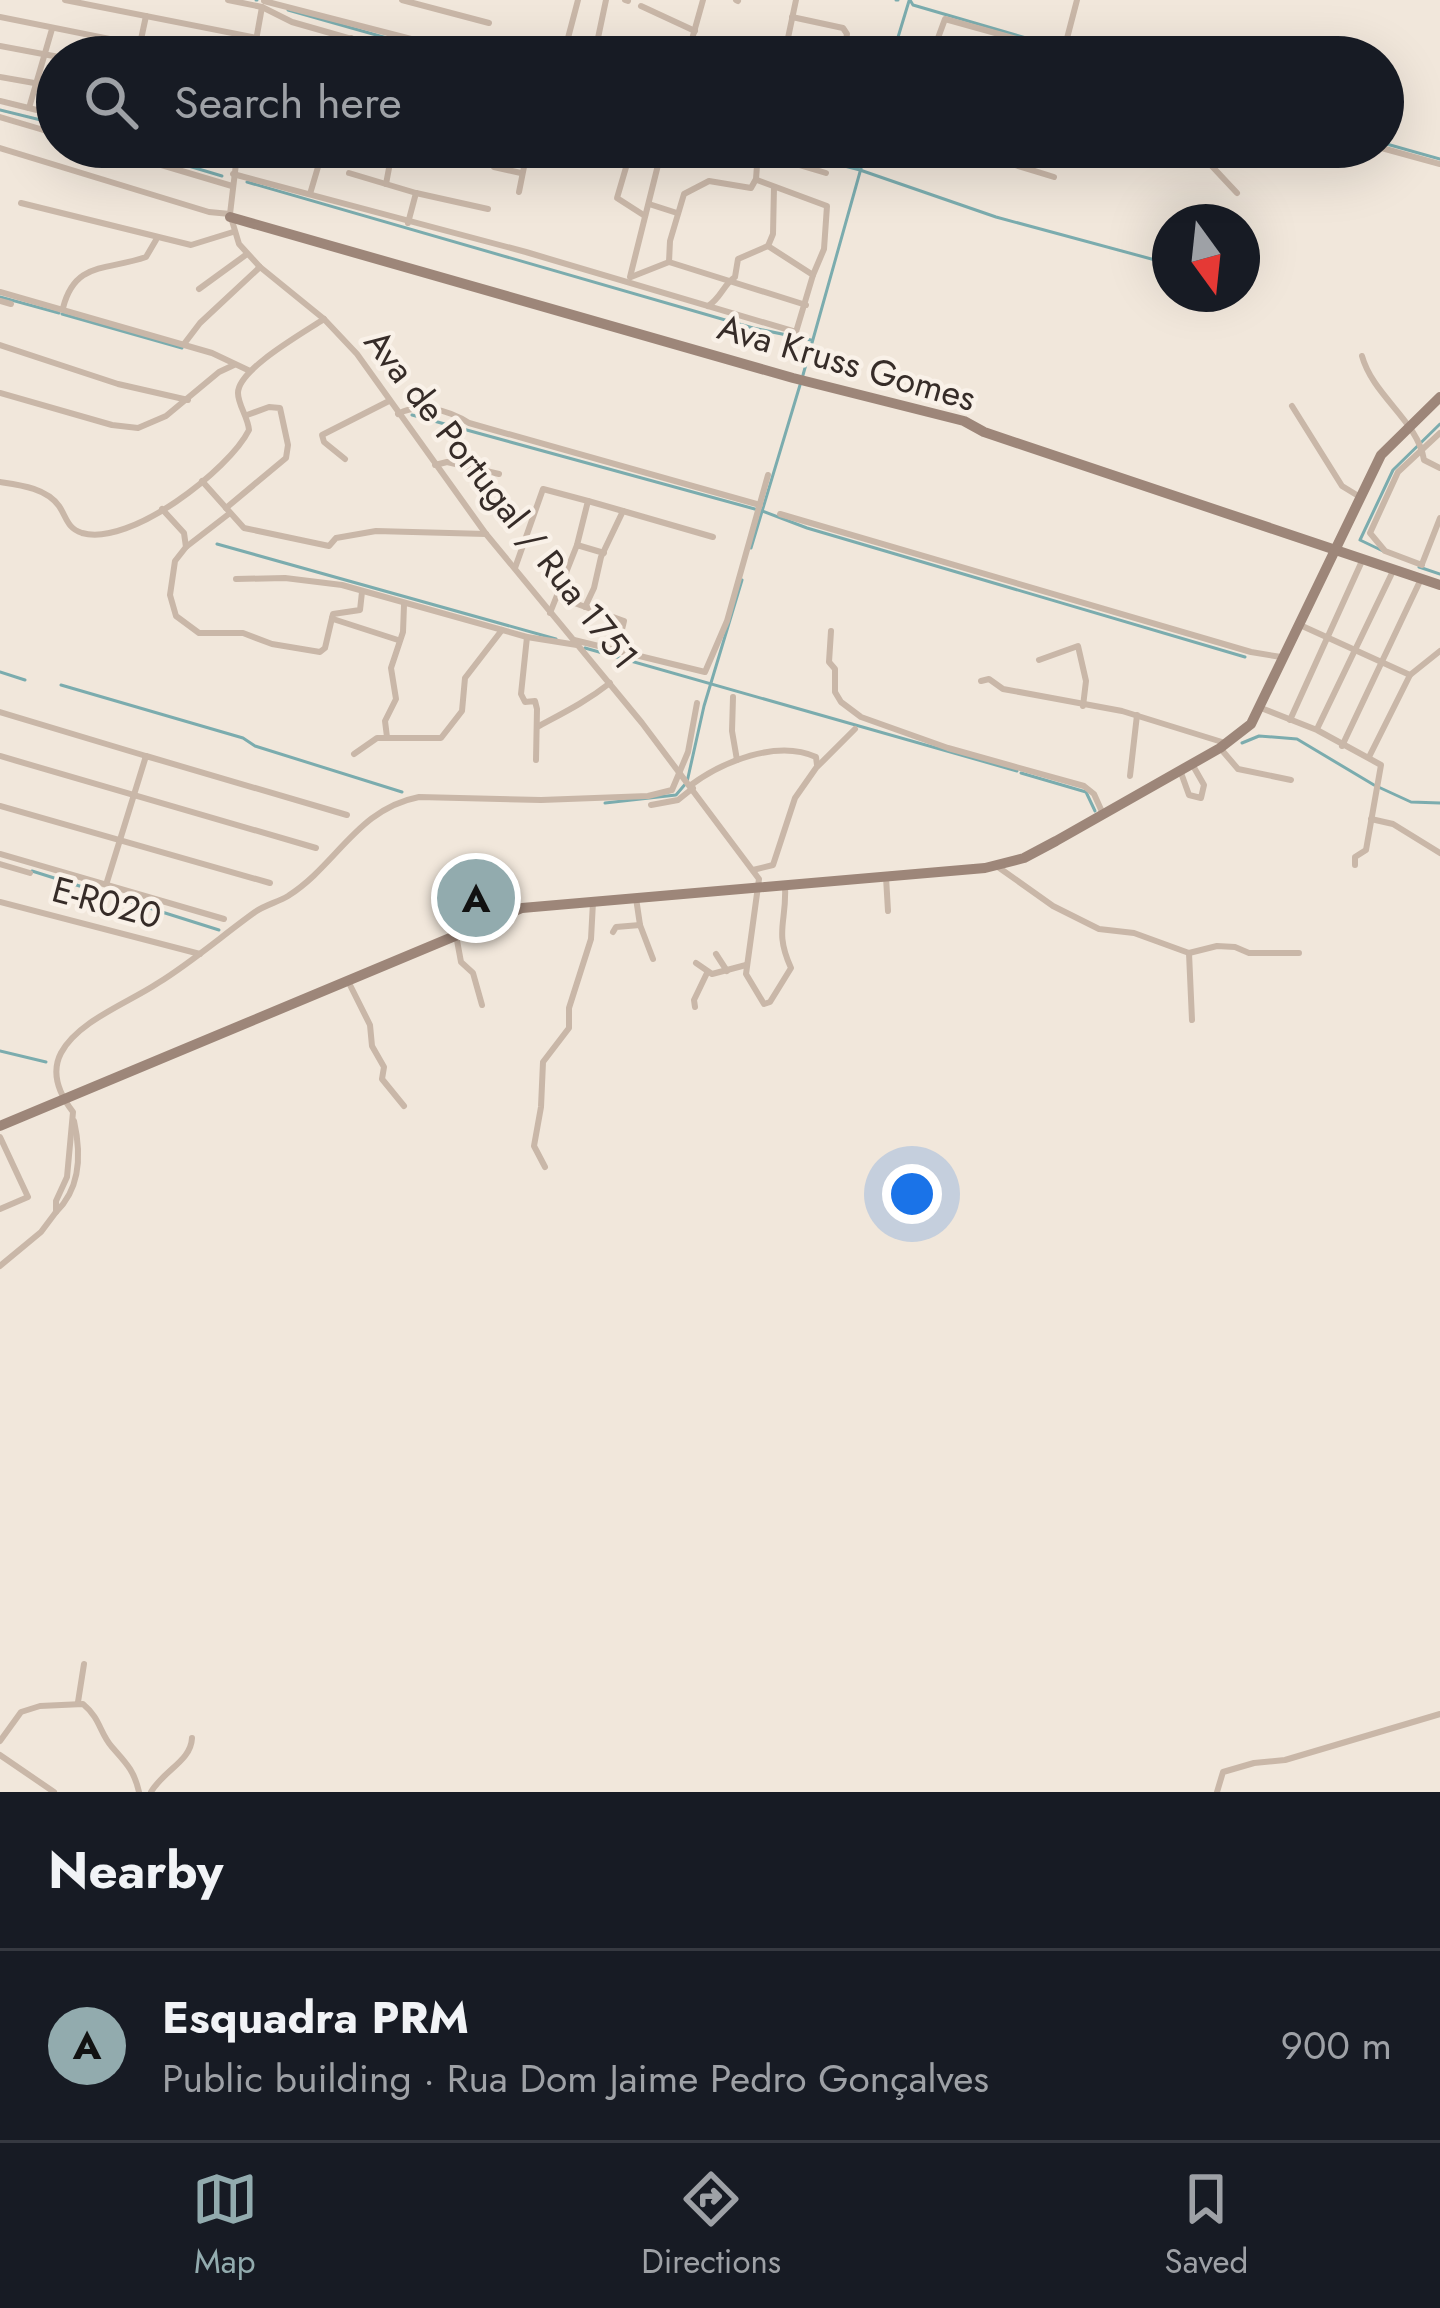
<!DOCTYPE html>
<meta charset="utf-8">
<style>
body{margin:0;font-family:Jost,sans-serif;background:#242831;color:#f1f3f6}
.compass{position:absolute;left:1152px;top:204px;width:108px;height:108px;border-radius:50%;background:#171b24;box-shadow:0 12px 48px #0002;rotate:165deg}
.you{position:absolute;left:912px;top:1194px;width:42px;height:42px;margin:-30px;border:9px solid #fff;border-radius:50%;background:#1a73e8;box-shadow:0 0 0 18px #1a73e833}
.badge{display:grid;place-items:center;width:78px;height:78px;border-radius:50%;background:#92abae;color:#111;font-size:39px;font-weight:700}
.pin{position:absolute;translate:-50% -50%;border:6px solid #fff;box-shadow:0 3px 12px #0006}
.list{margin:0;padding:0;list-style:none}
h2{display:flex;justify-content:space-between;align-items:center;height:156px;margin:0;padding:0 48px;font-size:51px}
h2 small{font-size:39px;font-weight:400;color:#9ea1a6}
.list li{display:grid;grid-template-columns:78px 1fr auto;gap:36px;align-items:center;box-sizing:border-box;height:192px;padding:0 48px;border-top:3px solid #363941}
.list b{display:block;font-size:45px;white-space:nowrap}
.list p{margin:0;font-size:39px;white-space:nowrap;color:#9ea1a6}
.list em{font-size:39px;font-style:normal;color:#9ea1a6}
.icon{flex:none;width:66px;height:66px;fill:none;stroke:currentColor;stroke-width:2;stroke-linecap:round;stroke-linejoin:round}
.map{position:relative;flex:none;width:1440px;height:1792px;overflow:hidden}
.search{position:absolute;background:#171b24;box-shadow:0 12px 48px #0002;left:36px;right:36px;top:36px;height:132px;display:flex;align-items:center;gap:30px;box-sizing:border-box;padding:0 42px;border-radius:66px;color:#9ea1a6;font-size:45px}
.sheet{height:348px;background:#171b24}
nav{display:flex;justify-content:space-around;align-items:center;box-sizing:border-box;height:168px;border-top:3px solid #363941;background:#171b24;font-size:33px;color:#9ea1a6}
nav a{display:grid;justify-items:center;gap:6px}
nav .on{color:#92abae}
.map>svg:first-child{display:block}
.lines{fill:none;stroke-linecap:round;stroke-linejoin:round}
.stream{stroke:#7bacae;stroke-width:3}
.street{stroke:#c9b7a8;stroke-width:6}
.secondary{stroke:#9d8679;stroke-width:10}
.labels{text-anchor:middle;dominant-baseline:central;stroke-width:9;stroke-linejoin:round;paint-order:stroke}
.street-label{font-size:36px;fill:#362c28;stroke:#f9f1e8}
</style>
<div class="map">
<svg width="1440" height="1792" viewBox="0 0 1440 1792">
<rect width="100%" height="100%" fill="#f1e7db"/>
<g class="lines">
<g class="stream">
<path d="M256,0H257"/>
<path d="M896,0H898"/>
<path d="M910,0L913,5L1071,51"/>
<path d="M288,10L454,57"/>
<path d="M892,57L909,1"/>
<path d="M0,110L57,124"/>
<path d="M1383,143L1440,159"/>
<path d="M125,147L222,176"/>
<path d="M771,147L860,170L996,217L1170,264"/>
<path d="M247,182L753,328L811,340"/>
<path d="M0,297L59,313"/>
<path d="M62,314L182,348"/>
<path d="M803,375L867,147"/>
<path d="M412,415L762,511L807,528L1245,657"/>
<path d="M217,544L556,639"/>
<path d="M751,548L800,385"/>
<path d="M1383,551L1360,540L1393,470L1440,424"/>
<path d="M1419,567L1440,574"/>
<path d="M585,648L1017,771"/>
<path d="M0,672L25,680"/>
<path d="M61,685L243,738L255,746L402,792"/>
<path d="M1242,743L1259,736L1297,739L1374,785L1411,802L1440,803"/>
<path d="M1021,773L1086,792L1095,811"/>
<path d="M605,803L676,795L687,782L704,706L742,580"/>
<path d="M32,871L219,930"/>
<path d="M0,1051L46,1062"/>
</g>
<g class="street">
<path d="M65,0L257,38"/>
<path d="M228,0L262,7L292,22L383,48"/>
<path d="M402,0L489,23"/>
<path d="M625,0L628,1"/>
<path d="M736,0L738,1"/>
<path d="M264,1L481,57"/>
<path d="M641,6L695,31"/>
<path d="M0,17L199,57"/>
<path d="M792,17L843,28L847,34L843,57"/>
<path d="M140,44L146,16"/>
<path d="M0,46L59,57"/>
<path d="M1065,46L1077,0"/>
<path d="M254,48L290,57"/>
<path d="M253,57L262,7"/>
<path d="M346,57L351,38"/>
<path d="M563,57L578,0"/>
<path d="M594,57L606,0"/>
<path d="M687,57L703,0"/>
<path d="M784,57L796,0"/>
<path d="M813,57L814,50"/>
<path d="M931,57L945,19L1081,57"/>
<path d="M0,77L57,87"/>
<path d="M0,101L57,115"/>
<path d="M29,108L52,29"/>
<path d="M0,117L57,134"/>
<path d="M101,147L232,186"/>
<path d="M176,147L235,163"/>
<path d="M238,147L230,214L239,244L260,267L324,319L357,354L486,534L642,723L759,879L746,974L764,1004L770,1002L791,968C774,931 787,922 785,886"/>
<path d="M306,147L321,148"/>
<path d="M460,147L468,150"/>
<path d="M499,147L494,167L521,173"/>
<path d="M632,147L617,198L645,216"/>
<path d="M739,147L826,173"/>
<path d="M971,147L992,159L1011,164"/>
<path d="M1019,147L1012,164L1054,177"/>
<path d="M1208,147V162L1237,193"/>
<path d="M1378,147L1440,164"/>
<path d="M0,148L209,212L230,214"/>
<path d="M1258,163L1271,156L1298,163L1307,147"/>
<path d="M349,173L416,193L488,209"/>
<path d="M233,174L526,252L796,332L813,275L768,246L773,234L774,187"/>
<path d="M757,180L827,206L824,249L813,275"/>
<path d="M386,184L393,147"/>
<path d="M519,192L528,147"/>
<path d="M310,194L318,167"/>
<path d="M21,203L191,245L233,232"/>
<path d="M649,204L677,213"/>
<path d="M408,223L416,193"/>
<path d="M669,262L670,241L684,194L709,181L751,188L756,179L758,152"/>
<path d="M630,277L660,157L657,147"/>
<path d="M631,277L669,262L806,305"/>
<path d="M199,289L247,254"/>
<path d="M0,292L212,353L250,371"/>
<path d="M0,301L11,304"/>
<path d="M708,306C721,298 723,285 735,277L738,259L768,246"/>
<path d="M63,308C75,261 106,271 146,257L156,240"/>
<path d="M184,344L200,323L260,267"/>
<path d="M0,345L118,384L188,400"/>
<path d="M1362,356C1373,396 1418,421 1424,460L1440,468"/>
<path d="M0,393L112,425L138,428L166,416L219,372L234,365"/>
<path d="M1292,406L1342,486L1360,497"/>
<path d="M398,414C420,402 449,410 469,423L760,505"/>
<path d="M345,459L324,442L322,435L389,401"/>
<path d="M435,465L447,462L499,474"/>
<path d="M202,481L244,528L329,546L336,538L376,531L486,534"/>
<path d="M0,482C20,485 46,488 59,506C67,518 67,528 82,533C130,547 229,470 249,430C248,417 238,405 238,393C238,369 305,332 324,319"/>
<path d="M588,501L623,511"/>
<path d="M226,508L286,458L288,445L280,408L269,407L247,415"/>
<path d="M162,509L184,533L186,547"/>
<path d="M230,513L186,547L175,561L170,595L176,616L199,633H243L272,644L320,652L325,648L332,618"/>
<path d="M780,514L1251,652L1281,657"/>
<path d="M1422,564L1440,518"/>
<path d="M1422,565L1385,551L1370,533L1398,472L1440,433"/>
<path d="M515,568L543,489L588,501L577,545"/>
<path d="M236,579L285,578L342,585L527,637L577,645"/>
<path d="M558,597L624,621L617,650"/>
<path d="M585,607L594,588L601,557L623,511L713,537"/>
<path d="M550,613L577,545L604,553"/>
<path d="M332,618L333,614L360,610L362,592"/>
<path d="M333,619L398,640"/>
<path d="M1300,625L1410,675"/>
<path d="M831,631L829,662L835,669V692L841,702L861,717L948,748L1084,786L1094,794L1103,814"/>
<path d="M527,637L521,694L525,702L535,701L537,709L536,760"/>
<path d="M574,640L705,672L727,621L768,475"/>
<path d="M1039,660L1078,646L1086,681L1083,706"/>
<path d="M981,681L989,679L1003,689L1122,711L1222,742"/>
<path d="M733,697L732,731L737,760"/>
<path d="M1261,708L1317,730L1381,765L1366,850L1355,857V865"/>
<path d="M0,712L146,756"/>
<path d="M1290,720L1362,561"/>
<path d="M539,726C565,712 587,701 610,683"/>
<path d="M1317,729L1393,571"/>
<path d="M387,737L385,721L396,699L391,668L403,632L404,605"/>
<path d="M1342,746L1421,579"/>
<path d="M1220,748L1238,769L1291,780"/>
<path d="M354,754L377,738H441L462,711L465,678L502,630"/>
<path d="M0,756L316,848"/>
<path d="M1369,757L1410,675L1440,651"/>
<path d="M1180,770L1189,795L1201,798L1204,785L1192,764"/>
<path d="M1130,776L1137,715"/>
<path d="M691,785C722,762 777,739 816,757L817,765"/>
<path d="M651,805L678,800L693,788"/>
<path d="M0,806L270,883"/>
<path d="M1371,819L1393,824L1440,853"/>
<path d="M0,854L224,919"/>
<path d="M0,864L30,873"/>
<path d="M998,867L1053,906L1099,929L1134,933L1189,953L1217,946L1235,947L1249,953H1299"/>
<path d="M753,870L773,865L795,798L816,768L855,729"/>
<path d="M886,877L888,911"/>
<path d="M497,878L513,910"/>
<path d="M106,885L146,756L347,815"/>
<path d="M636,898L640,925L653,959"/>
<path d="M0,902L200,954"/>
<path d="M613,932L616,927L640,925"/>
<path d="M456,935L461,962L473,973L482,1005"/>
<path d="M1189,953L1192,1020"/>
<path d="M716,954L727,971"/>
<path d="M696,963L712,974L746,965"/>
<path d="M349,983L370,1025L372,1046L384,1067L382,1079L404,1106"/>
<path d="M695,1007L694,1000L707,973"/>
<path d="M0,1137L28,1197L0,1209"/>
<path d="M545,1167L534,1146L541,1107L543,1062L569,1028V1008L591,939L593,902"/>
<path d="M56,1212C81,1188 81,1152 74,1121"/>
<path d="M0,1266L41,1232L56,1212V1201L67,1177L73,1112C60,1095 50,1074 61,1053C78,1021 128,1003 158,983C192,962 223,935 255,912C265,905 278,902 288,896C337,865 357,809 419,797L541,800L648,796L672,790L688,752L697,703"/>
<path d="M78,1702L84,1664"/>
<path d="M0,1741L21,1712L40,1706L83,1704C101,1719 99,1732 112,1747C126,1763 134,1770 139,1792"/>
<path d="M0,1755L54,1792"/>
<path d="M151,1792C164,1770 191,1761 192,1738"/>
<path d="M1217,1792L1223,1772L1254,1763L1285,1760L1440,1714"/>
</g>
<g class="secondary">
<path d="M230,217L793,378L964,421L984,432L1440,585"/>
<path d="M0,1126L522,908L985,868L1024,858L1056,841L1220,748L1251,724L1381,455L1440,397"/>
</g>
</g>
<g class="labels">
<g class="street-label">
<text transform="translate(847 362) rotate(16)">Ava Kruss Gomes</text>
<text transform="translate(502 499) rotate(52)">Ava de Portugal / Rua 1751</text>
<text transform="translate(107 902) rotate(15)">E-R020</text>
</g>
</g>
</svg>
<svg class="compass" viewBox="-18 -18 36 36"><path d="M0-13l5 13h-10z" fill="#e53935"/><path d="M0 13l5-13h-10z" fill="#9ea1a6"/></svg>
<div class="you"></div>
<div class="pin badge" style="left:476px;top:898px">A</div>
<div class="search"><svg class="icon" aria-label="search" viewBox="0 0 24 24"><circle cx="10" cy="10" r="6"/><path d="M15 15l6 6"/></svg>Search here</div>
</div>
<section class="sheet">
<h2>Nearby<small></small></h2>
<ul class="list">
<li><span class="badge">A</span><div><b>Esquadra PRM</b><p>Public building · Rua Dom Jaime Pedro Gonçalves</p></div><em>900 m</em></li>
</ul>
</section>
<nav>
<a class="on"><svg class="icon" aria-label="map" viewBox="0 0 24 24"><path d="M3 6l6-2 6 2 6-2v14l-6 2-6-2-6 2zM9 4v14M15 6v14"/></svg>Map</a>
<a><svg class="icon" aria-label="directions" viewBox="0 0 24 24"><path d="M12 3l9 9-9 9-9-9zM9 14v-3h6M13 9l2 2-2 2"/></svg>Directions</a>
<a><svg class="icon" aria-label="saved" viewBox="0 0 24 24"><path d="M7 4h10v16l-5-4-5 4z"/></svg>Saved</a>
</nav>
